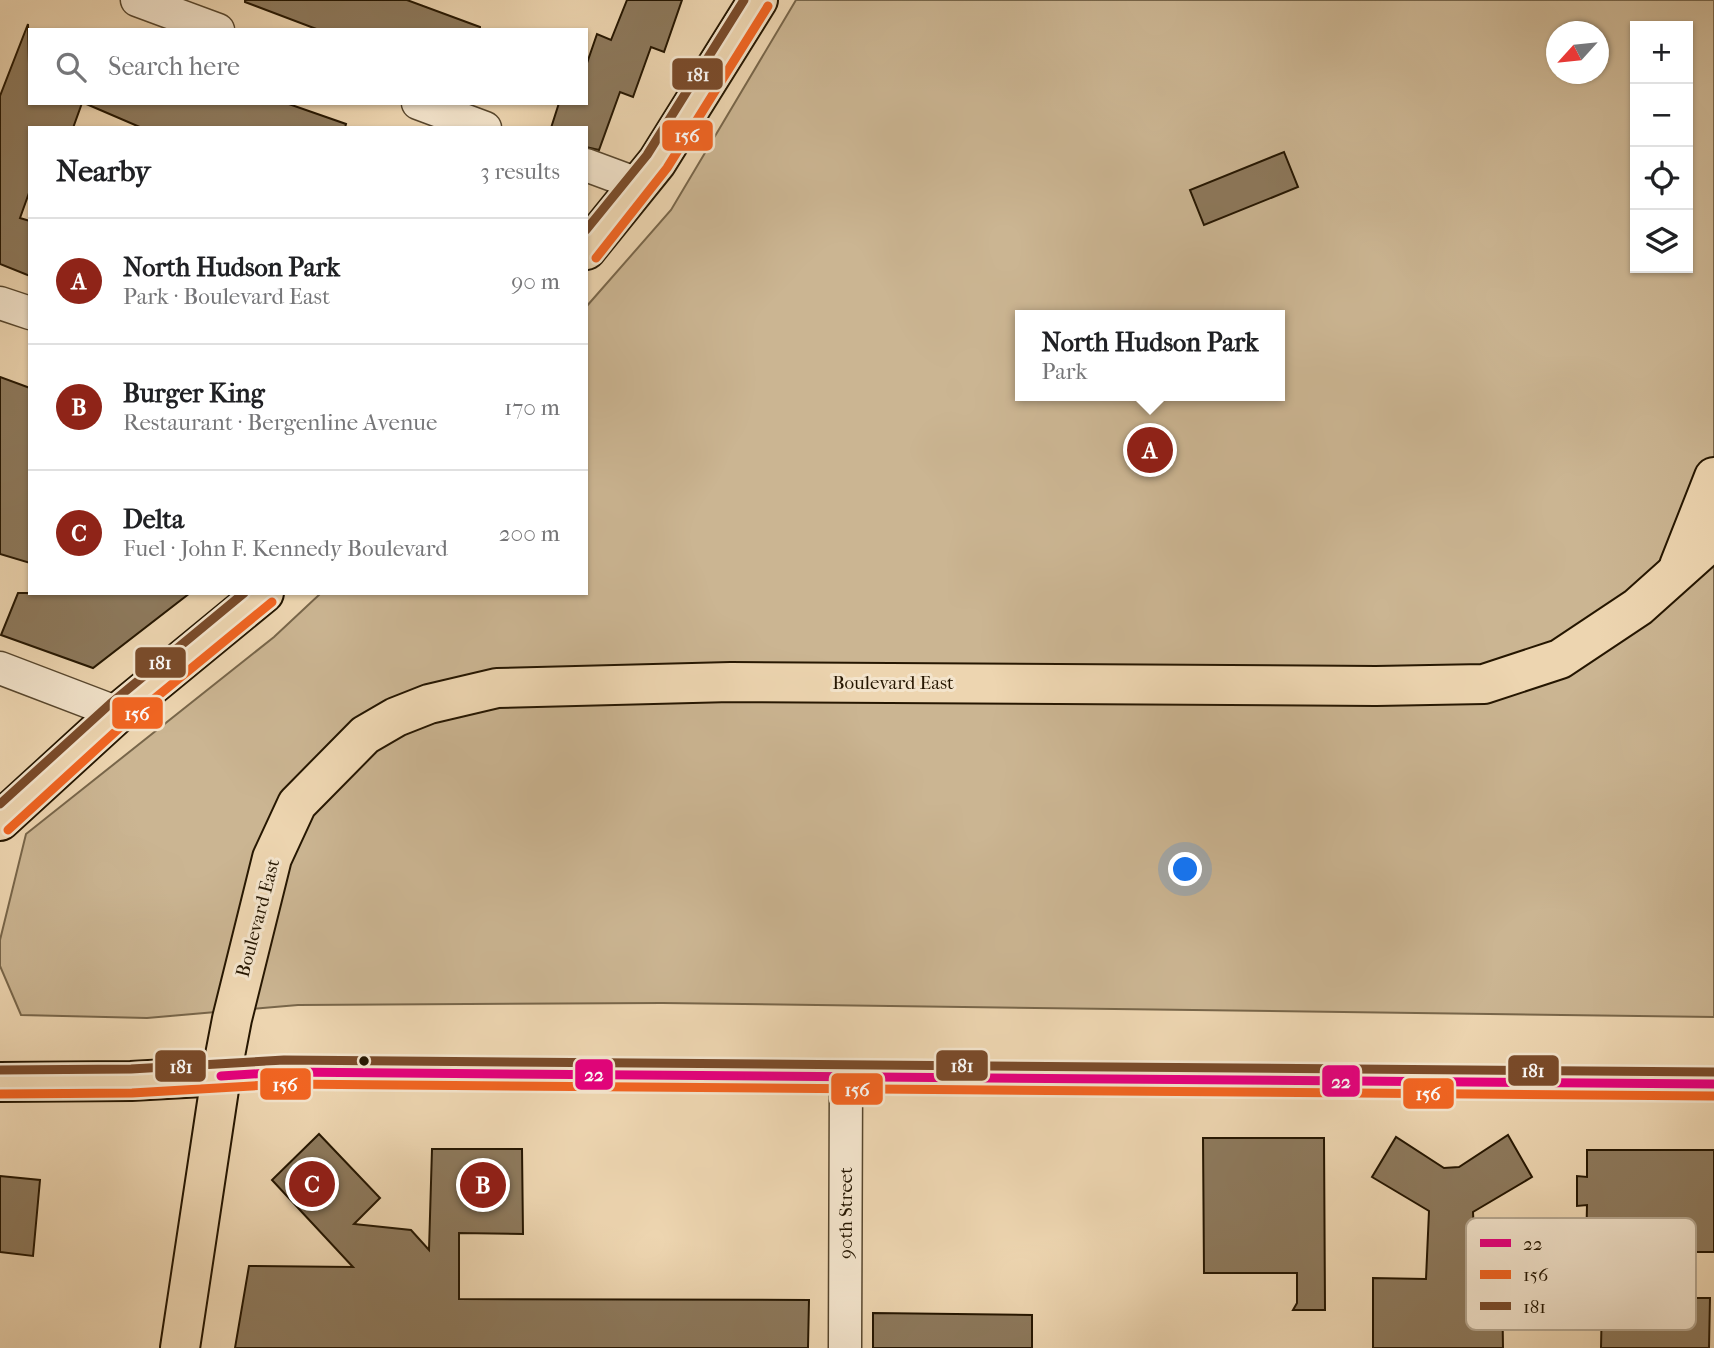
<!DOCTYPE html>
<meta charset="utf-8">
<style>
body{margin:0;font-family:"IM FELL French Canon",serif;background:#f6f6f6;color:#202124}
.controls{position:absolute;right:21px;top:21px;display:grid;overflow:hidden;border-radius:0px;box-shadow:0 2px 5px #0004}
.controls button{width:63px;height:63px;display:grid;place-items:center;padding:0;border:0;border-bottom:2px solid #e0e0e0;background:#fff;color:#202124;font:35px sans-serif}
.compass{position:absolute;left:1546px;top:21px;width:63px;height:63px;border-radius:50%;background:#fff;box-shadow:0 2px 5px #0004;rotate:243deg}
.you{position:absolute;left:1186px;top:870px;width:24px;height:24px;margin:-18px;border:5px solid #fff;border-radius:50%;background:#1a73e8;box-shadow:0 0 0 10px #1a73e833}
.badge{display:grid;place-items:center;width:46px;height:46px;border-radius:50%;background:#8f2418;color:#fff;font-size:23px;font-weight:700}
.pin{position:absolute;translate:-50% -50%;border:4px solid #fff;box-shadow:0 2px 7px #0006}
.popup{position:absolute;left:1015px;top:310px;width:270px;height:91px;box-sizing:border-box;display:grid;place-content:center;border-radius:0px;background:#fff;filter:drop-shadow(0 2px 5px #0005);font-size:23px;white-space:nowrap;color:#757577}
.popup b{font-size:26px;color:#202124}
.popup::after{content:'';position:absolute;left:50%;top:100%;margin-left:-14px;border:14px solid transparent;border-top-color:#fff}
.list{margin:0;padding:0;list-style:none}
h2{display:flex;justify-content:space-between;align-items:center;height:91px;margin:0;padding:0 28px;font-size:30px}
h2 small{font-size:23px;font-weight:400;color:#757577}
.list li{display:grid;grid-template-columns:46px 1fr auto;gap:21px;align-items:center;box-sizing:border-box;height:126px;padding:0 28px;border-top:2px solid #e0e0e0}
.list b{display:block;font-size:26px;white-space:nowrap}
.list p{margin:0;font-size:23px;white-space:nowrap;color:#757577}
.list em{font-size:23px;font-style:normal;color:#757577}
.icon{flex:none;width:38px;height:38px;fill:none;stroke:currentColor;stroke-width:2;stroke-linecap:round;stroke-linejoin:round}
.map{position:relative;flex:none;width:1714px;height:1348px;overflow:hidden}
.search{position:absolute;background:#fff;box-shadow:0 2px 5px #0004;left:28px;top:28px;width:560px;height:77px;display:flex;align-items:center;gap:18px;box-sizing:border-box;padding:0 24px;border-radius:0px;color:#757577;font-size:26px}
.panel{position:absolute;background:#fff;box-shadow:0 2px 5px #0004;left:28px;top:126px;width:560px;height:469px;border-radius:0px}
.map>svg:first-child{display:block}
.green{fill:#cbb592;stroke:#78664a;stroke-width:2;fill-rule:evenodd}
.building{fill:#8d795c;stroke:#251601;stroke-width:2}
.lines{fill:none;stroke-linecap:round;stroke-linejoin:round}
.minor-casing{stroke:#57462d;stroke-width:35}
.major-casing{stroke:#251601;stroke-width:42}
.minor{stroke:#f3e4cc;stroke-width:32}
.major{stroke:#edd5b0;stroke-width:38}
.bus-1-casing{stroke:#f3e4cc;stroke-width:14}
.bus-2-casing{stroke:#f3e4cc;stroke-width:14}
.bus-3-casing{stroke:#f3e4cc;stroke-width:14}
.bus-1{stroke:#e5007d;stroke-width:9}
.bus-2{stroke:#f26522;stroke-width:9}
.bus-3{stroke:#7a4b2a;stroke-width:9}
.bus-dot{fill:#251601;stroke:#f3e4cc;stroke-width:2.5}
.labels{text-anchor:middle;dominant-baseline:central;stroke-width:6;stroke-linejoin:round;paint-order:stroke}
.street-label{font-size:19px;fill:#251601;stroke:#f3e4cc}
.key{fill:#f3e4cc;stroke:#b5a68f;stroke-width:2}
.key-label{font-size:19px;fill:#251601}
.line-badge{stroke:#f3e4cc;stroke-width:2.5}
.badge-label{font-size:19px;text-anchor:middle;font-weight:bold;fill:#fff}
</style>
<div class="map">
<svg width="1714" height="1348" viewBox="0 0 1714 1348">
<rect width="100%" height="100%" fill="#edd5b0"/>
<filter id="stains"><feTurbulence type="fractalNoise" baseFrequency=".00286" numOctaves="4"/><feColorMatrix values="0 0 0 0 .2 0 0 0 0 .09 0 0 0 0 .02 0 0 0 .5 -.17"/></filter>
<radialGradient id="worn" r=".72"><stop offset=".6" stop-color="#630" stop-opacity="0"/><stop offset="1" stop-color="#630" stop-opacity=".3"/></radialGradient>
<path class="green" d="M796,0H1714V1017L662,1003L298,1005L147,1018L21,1015L0,966V940L26,834L274,637L321,593H586V307L671,210ZM1635,26H1688V268H1635ZM1556,32H1598V74H1556ZM1020,315H1280V396H1020Z"/>
<g class="building">
<path d="M245,0H407L480,27V30H319L245,2Z"/>
<path d="M627,0H682L664,52L651,47L633,97L620,92L599,150L586,147V128H551L559,103H586V66L597,34L611,40Z"/>
<path d="M28,24L30,103H82L73,128H30V190L20,218L30,221V276L0,264V96Z"/>
<path d="M84,103H286L346,124L345,128H142Z"/>
<path d="M1284,152L1298,187L1204,225L1190,190Z"/>
<path d="M0,377L30,388V563L0,554Z"/>
<path d="M18,593H190L93,668L1,635Z"/>
<path d="M319,1134L380,1198L354,1224L411,1230L429,1250L432,1149H522L523,1234L459,1233V1299L809,1300L808,1348H235L249,1266L353,1267L272,1180Z"/>
<path d="M1508,1135L1532,1177L1473,1212L1476,1279H1502L1503,1348H1373V1278L1426,1279L1429,1211L1372,1177L1396,1137L1444,1168L1459,1167Z"/>
<path d="M1203,1138H1324L1325,1310H1293L1297,1303V1273H1204Z"/>
<path d="M1587,1150H1714V1252H1677V1298H1710L1709,1348H1601L1603,1251H1586L1587,1205L1577,1206V1176L1587,1177Z"/>
<path d="M0,1176L40,1180L33,1256L0,1252Z"/>
<path d="M873,1313L1032,1315V1348H873Z"/>
</g>
<g class="lines">
<g class="minor-casing">
<g id="minor">
<path d="M137,0L218,30"/>
<path d="M418,103L485,128"/>
<path d="M586,165L640,185"/>
<path d="M0,303L30,313"/>
<path d="M0,668L118,713"/>
<path d="M221,1076L284,1072L1714,1084"/>
<path d="M845,1348L846,1078"/>
</g>
</g>
<g class="major-casing">
<g id="major">
<path d="M586,250L657,162L758,0"/>
<path d="M1679,566L1714,477"/>
<path d="M0,821L118,713L264,593"/>
<path d="M0,1082L131,1081L221,1076"/>
<path d="M180,1348L221,1076L232,1019L272,858L297,804L365,735L396,717L429,704L497,688L731,682L1376,686L1484,684L1560,659L1638,607L1714,539"/>
</g>
</g>
<use href="#minor" class="minor"/>
<use href="#major" class="major"/>
<g class="bus-1-casing">
<path id="bus-1" d="M221,1076L284,1072L1714,1084"/>
</g>
<g class="bus-2-casing">
<g id="bus-2">
<path d="M596,258L667,168L768,6"/>
<path d="M8,830L126,722L272,602"/>
<path d="M0,1094L132,1093L284,1084L1714,1096"/>
</g>
</g>
<g class="bus-3-casing">
<g id="bus-3">
<path d="M586,230L647,155L744,0"/>
<path d="M0,804L110,704L244,593"/>
<path d="M0,1070L131,1069L284,1060L1714,1072"/>
</g>
</g>
<use href="#bus-1" class="bus-1"/>
<use href="#bus-2" class="bus-2"/>
<use href="#bus-3" class="bus-3"/>
</g>
<circle class="bus-dot" cx="364" cy="1061" r="6"/>
<g class="labels">
<g class="street-label">
<text x="893" y="683">Boulevard East</text>
<text transform="translate(258 918) rotate(-75)">Boulevard East</text>
<text transform="translate(846 1213) rotate(-90)">90th Street</text>
</g>
</g>
<rect x="1466" y="1218" width="230" height="112" rx="10" class="key"/>
<rect x="1480" y="1239" width="31" height="8" fill="#e5007d"/>
<rect x="1480" y="1270" width="31" height="9" fill="#f26522"/>
<rect x="1480" y="1302" width="31" height="8" fill="#7a4b2a"/>
<g class="key-label">
<text x="1523" y="1250">22</text>
<text x="1523" y="1281">156</text>
<text x="1523" y="1313">181</text>
</g>
<g class="line-badge">
<rect x="671" y="57" width="53" height="34" rx="7" fill="#7a4b2a"/>
<rect x="661" y="119" width="53" height="33" rx="7" fill="#f26522"/>
<rect x="134" y="646" width="53" height="33" rx="7" fill="#7a4b2a"/>
<rect x="111" y="696" width="53" height="34" rx="7" fill="#f26522"/>
<rect x="935" y="1049" width="54" height="33" rx="7" fill="#7a4b2a"/>
<rect x="154" y="1049" width="53" height="34" rx="7" fill="#7a4b2a"/>
<rect x="1507" y="1054" width="53" height="33" rx="7" fill="#7a4b2a"/>
<rect x="574" y="1058" width="40" height="33" rx="7" fill="#e5007d"/>
<rect x="1321" y="1064" width="40" height="34" rx="7" fill="#e5007d"/>
<rect x="259" y="1067" width="53" height="34" rx="7" fill="#f26522"/>
<rect x="830" y="1072" width="54" height="34" rx="7" fill="#f26522"/>
<rect x="1402" y="1077" width="53" height="33" rx="7" fill="#f26522"/>
</g>
<g class="badge-label">
<text x="698" y="81">181</text>
<text x="687" y="142">156</text>
<text x="160" y="669">181</text>
<text x="137" y="720">156</text>
<text x="962" y="1072">181</text>
<text x="181" y="1073">181</text>
<text x="1533" y="1077">181</text>
<text x="594" y="1081">22</text>
<text x="1341" y="1088">22</text>
<text x="285" y="1091">156</text>
<text x="857" y="1096">156</text>
<text x="1428" y="1100">156</text>
</g>
<rect width="100%" height="100%" filter="url(#stains)"/>
<rect width="100%" height="100%" fill="url(#worn)"/>
</svg>
<div class="controls">
<button>+</button>
<button>−</button>
<button><svg class="icon" aria-label="locate" viewBox="0 0 24 24"><circle cx="12" cy="12" r="6"/><path d="M12 2v4M12 18v4M2 12h4M18 12h4"/></svg></button>
<button><svg class="icon" aria-label="layers" viewBox="0 0 24 24"><path d="M12 4l9 5-9 5-9-5zM3 14l9 5 9-5"/></svg></button>
</div>
<svg class="compass" viewBox="-18 -18 36 36"><path d="M0-13l5 13h-10z" fill="#e53935"/><path d="M0 13l5-13h-10z" fill="#757577"/></svg>
<div class="you"></div>
<div class="pin badge" style="left:1150px;top:450px">A</div>
<div class="popup"><b>North Hudson Park</b>Park</div>
<div class="pin badge" style="left:483px;top:1185px">B</div>
<div class="pin badge" style="left:312px;top:1184px">C</div>
<div class="search"><svg class="icon" aria-label="search" viewBox="0 0 24 24"><circle cx="10" cy="10" r="6"/><path d="M15 15l6 6"/></svg>Search here</div>
<section class="panel">
<h2>Nearby<small>3 results</small></h2>
<ul class="list">
<li><span class="badge">A</span><div><b>North Hudson Park</b><p>Park · Boulevard East</p></div><em>90 m</em></li>
<li><span class="badge">B</span><div><b>Burger King</b><p>Restaurant · Bergenline Avenue</p></div><em>170 m</em></li>
<li><span class="badge">C</span><div><b>Delta</b><p>Fuel · John F. Kennedy Boulevard</p></div><em>200 m</em></li>
</ul>
</section>
</div>
